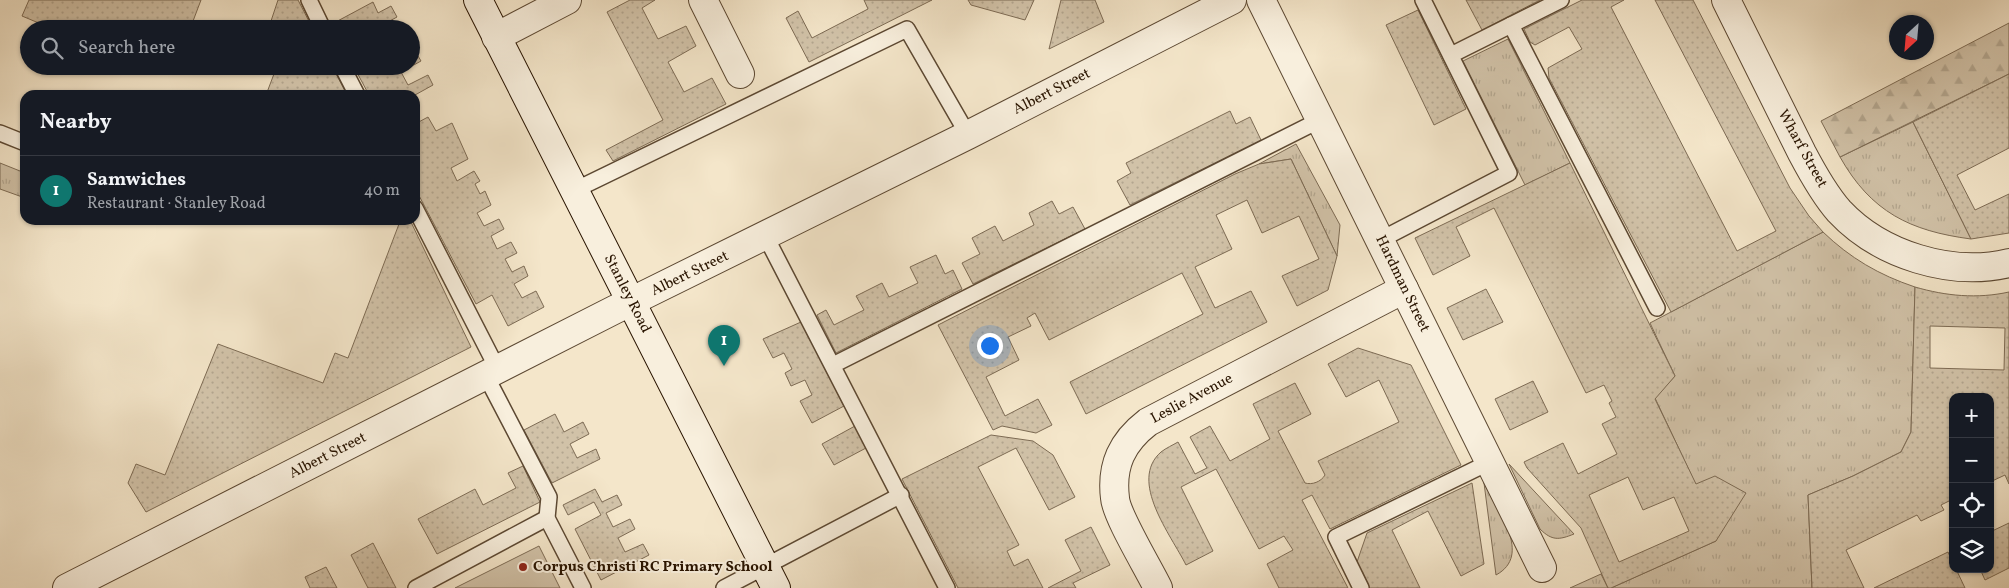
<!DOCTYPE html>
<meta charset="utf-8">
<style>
body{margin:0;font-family:Vollkorn,serif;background:#20242c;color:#f1f3f6}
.controls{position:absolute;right:15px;bottom:15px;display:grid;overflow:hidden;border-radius:10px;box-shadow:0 1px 4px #0004}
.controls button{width:45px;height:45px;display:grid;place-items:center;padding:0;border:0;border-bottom:1px solid #363941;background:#171b24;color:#f1f3f6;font:25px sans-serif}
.compass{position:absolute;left:1889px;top:15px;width:45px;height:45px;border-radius:50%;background:#171b24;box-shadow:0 1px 4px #0004;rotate:206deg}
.you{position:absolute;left:989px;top:345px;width:18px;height:18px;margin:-12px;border:4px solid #fff;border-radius:50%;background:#1a73e8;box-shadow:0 0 0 8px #1a73e833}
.badge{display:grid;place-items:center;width:32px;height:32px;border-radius:50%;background:#0f766e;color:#fff;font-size:16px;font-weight:700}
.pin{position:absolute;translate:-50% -41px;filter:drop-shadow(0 1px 2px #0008)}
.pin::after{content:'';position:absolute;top:26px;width:18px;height:15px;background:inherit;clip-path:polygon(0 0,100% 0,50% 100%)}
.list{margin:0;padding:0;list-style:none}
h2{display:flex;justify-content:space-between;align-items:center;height:65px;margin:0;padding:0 20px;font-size:21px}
h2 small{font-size:16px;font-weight:400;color:#9ea1a6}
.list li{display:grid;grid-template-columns:32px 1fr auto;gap:15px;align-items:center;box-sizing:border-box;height:70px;padding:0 20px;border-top:1px solid #363941}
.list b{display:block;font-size:19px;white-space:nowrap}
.list p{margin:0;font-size:16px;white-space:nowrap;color:#9ea1a6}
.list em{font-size:16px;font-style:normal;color:#9ea1a6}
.icon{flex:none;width:28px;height:28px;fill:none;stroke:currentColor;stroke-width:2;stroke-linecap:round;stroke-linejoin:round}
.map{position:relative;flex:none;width:2009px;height:588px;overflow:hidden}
.search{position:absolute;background:#171b24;box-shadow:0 1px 4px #0004;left:20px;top:20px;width:400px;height:55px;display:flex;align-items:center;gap:12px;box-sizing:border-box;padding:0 18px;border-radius:28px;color:#9ea1a6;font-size:19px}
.panel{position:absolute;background:#171b24;box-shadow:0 1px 4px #0004;left:20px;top:90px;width:400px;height:135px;border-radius:15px}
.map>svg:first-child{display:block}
.grass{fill:url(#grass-tufts);stroke:#7d6b54}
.forest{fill:url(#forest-firs);stroke:#7d6b54}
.park{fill:url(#park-dots);stroke:#7d6b54;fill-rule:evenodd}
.pitch{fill:#d1c2a8;stroke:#7d6b54}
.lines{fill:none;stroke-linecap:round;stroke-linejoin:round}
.lane-casing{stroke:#5c4832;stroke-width:18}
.street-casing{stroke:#5c4832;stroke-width:30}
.secondary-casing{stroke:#291400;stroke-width:30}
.lane{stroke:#f8efdd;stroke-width:15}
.street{stroke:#f8efdd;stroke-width:28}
.secondary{stroke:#f8efdd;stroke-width:28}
.poi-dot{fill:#8f2418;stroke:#f8efdd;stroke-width:2}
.labels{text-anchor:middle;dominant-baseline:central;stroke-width:4;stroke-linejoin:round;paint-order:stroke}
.street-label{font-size:15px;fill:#291400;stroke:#f8efdd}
.poi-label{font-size:15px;font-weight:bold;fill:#291400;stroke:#f8efdd;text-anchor:start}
</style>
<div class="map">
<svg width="2009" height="588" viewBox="0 0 2009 588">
<defs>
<pattern id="grass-tufts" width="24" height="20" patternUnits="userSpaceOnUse" patternTransform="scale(1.25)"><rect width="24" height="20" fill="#d1c2a8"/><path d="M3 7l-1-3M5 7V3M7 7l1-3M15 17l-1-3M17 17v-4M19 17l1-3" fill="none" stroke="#b3a68f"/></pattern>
<pattern id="forest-firs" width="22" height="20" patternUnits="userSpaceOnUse" patternTransform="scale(1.25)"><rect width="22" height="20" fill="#d1c2a8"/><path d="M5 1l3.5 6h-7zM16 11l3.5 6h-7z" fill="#b3a68f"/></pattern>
<pattern id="park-dots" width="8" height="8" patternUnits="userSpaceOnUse" patternTransform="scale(1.25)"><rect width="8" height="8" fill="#d1c2a8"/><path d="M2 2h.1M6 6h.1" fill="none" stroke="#b3a68f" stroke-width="1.8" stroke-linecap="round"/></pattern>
</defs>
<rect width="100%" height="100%" fill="#f4e6ca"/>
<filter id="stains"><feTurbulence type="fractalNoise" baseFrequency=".004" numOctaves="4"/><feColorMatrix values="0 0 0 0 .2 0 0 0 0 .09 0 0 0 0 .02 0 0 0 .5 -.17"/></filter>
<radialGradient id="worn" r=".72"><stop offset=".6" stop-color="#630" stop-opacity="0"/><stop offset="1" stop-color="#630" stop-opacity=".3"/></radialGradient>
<g class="grass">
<path d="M1508,39L1570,163L1525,185L1463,61Z"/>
<path d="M1913,122L1971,239C1910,231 1871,212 1840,157Z"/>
<path d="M1296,144L1340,225L1337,256L1291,159L1259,164Z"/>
<path d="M0,163L25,173V198L0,189Z"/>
<path d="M1823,232C1850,258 1879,275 1915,287L1911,432L1901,452L1853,476L1808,495L1812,588H1611L1716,541L1696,485L1655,398L1675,376L1650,323Z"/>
<path d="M1509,464L1574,534C1559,540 1552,541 1540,529Z"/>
<path d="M1484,483C1497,510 1533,555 1496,575Z"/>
<path d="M1601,574L1608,588H1570Z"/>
</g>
<path class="forest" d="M2009,23V74L1840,157L1821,121Z"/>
<g class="park">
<path d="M29,0H201L190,29H53L22,16Z"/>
<path d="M278,0H298L313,29H291L271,21Z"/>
<path d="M630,0H655L642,8L658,39L686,26L696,46L668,62L684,92L712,78L726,104L613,161L606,150L663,120L607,12Z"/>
<path d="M864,0H932L809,62L786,18L798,11L812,38L868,9Z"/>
<path d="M968,0H1034L1025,20L971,5Z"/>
<path d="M1061,0H1095L1104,22L1049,49Z"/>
<path d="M1466,0H1540L1482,30Z"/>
<path d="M1582,0H1624L1611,7L1737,251L1776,231L1655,0H1693L1790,188L1809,216L1823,232L1671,312L1549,78L1548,68L1582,49L1569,27L1535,45L1530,42L1524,29Z"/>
<path d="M373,2L378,13L391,6L397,17L375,29H335L332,24Z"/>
<path d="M1418,10L1466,109L1434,125L1386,25Z"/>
<path d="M411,44L421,61L401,72L408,85L428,75L433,85L415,95H369L354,67L411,66Z"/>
<path d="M277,66H332L347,95H266Z"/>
<path d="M2009,74V148L1957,175L1975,210L2009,194V233L1971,239L1913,122Z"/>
<path d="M1230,111L1236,124L1250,117L1261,140L1130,205L1117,181L1131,173L1126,163Z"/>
<path d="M428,117L436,131L452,123L468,159L451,168L457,181L474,171L480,181L475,184L480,194L485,191L491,205L477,213L484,226L499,219L504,229L491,236L497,249L511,242L517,253L505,259L512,272L524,266L528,276L514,284L522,298L536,291L544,307L508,326L492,295L476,304L415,188V124Z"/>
<path d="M1291,159L1337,256L1328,290L1297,306L1282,276L1319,259L1299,216L1262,233L1247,200L1216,215L1232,249L1195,267L1215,308L1251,291L1267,322L1086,414L1070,382L1203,314L1182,273L1049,340L1035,313L1027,318L1031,326L1008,337L1019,360L986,377L1005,416L1038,399L1052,425L1036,433L1002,426L993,430L938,325L1235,174L1259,164Z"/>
<path d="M1570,163L1675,376L1655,399L1696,484L1715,476L1746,493L1716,541L1611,588H1608L1581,528L1527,468L1524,462L1563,443L1578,474L1617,454L1602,424L1616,417L1609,403L1612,401L1604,385L1586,393L1494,208L1456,227L1470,256L1433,275L1415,238ZM1628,477L1643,510L1674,497L1689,531L1619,562L1589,495Z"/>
<path d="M1052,201L1059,214L1073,207L1085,229L973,284L962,263L980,254L972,238L995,226L1003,241L1034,225L1029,213Z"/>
<path d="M391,220H410L471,347L146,512L128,483L136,464L165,475L218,344L323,383L335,353L348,358L399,224Z"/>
<path d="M936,255L945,274L953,270L962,289L836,353L817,315L826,310L834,325L864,310L856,296L882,283L889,297L918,283L910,267Z"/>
<path d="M1915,287C1946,296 1977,299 2009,292V484L2005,475L1990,482V397H1953V499L1941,505L1944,510L1921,521L1917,515L1846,550L1864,588H1812L1808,495L1853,476L1901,452L1911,432ZM1930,326L2005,328L2004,370L1930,368Z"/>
<path d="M1486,289L1503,322L1463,340L1447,308Z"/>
<path d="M801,322L844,406L812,423L800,401L812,395L805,380L791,386L785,373L792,369L784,353L773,358L763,339Z"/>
<path d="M1358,348L1411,365L1461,465L1330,529L1312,495L1302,500L1348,588H1279L1267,564L1293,550L1284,536L1259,549L1216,469L1181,487L1213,551L1186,565C1171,535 1128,481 1161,452C1166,448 1173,445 1178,442L1195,474L1207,468L1190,437L1210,426L1230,461L1270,439L1253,404L1295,383L1311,414L1278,431L1305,483C1312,485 1321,482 1325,475L1318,461L1399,422L1379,380L1346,397L1328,364Z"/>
<path d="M1533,381L1548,412L1510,430L1495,399Z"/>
<path d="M555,414L564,432L583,422L589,434L570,444L577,458L596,449L600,459L552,483L524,430Z"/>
<path d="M855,426L866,448L834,465L822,444Z"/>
<path d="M991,435L1033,441L1053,455L1075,497L1049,510L1016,448L978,467L1019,545L1007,551L1014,566L1028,559L1043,588H958L902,479Z"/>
<path d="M523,466L540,502L437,554L418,519L475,489L483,505L516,488L508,473Z"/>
<path d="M1472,483L1484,564L1461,576L1428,511L1392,530L1420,588H1369L1357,562L1367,533Z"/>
<path d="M595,489L602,502L617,495L622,505L606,513L613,527L630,519L635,529L618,538L625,552L643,544L649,555L601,580L575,529L601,515L594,502L568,515L563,505Z"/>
<path d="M2009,523V568L1985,580L1980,569H1990V532Z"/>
<path d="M1091,527L1110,565L1073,583L1076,588H1048L1081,571L1065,540Z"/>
<path d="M373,543L396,588H368L351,555Z"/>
<path d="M1948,552L1953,563V569H1956L1965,588H1874Z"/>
<path d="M326,567L337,588H310L305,577Z"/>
</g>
<path class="pitch" d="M539,546L560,588H455Z"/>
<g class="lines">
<g class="lane-casing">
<g id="lane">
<path d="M309,0L323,29"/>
<path d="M1511,25L1657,308"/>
<path d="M1451,55L1561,0"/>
<path d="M342,66L357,95"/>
<path d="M0,133L25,143"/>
<path d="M575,190L907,29L968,135"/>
<path d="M415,208L498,370"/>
<path d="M766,237L947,588"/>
<path d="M1380,240L1509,173L1423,0"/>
<path d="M833,365L1320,120"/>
<path d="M486,376L549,497L547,518L583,588"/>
<path d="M416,588L547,518"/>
<path d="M724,588L901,495"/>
<path d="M1361,588L1336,537L1490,462"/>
</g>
</g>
<g class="street-casing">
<g id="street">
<path d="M703,0L740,74"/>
<path d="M1261,0L1542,568"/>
<path d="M1726,0L1802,153C1812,172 1824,194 1839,211C1880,255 1951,277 2009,263"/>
<path d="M496,37L567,0"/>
<path d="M67,588L614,310L968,135L1232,0"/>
<path d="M1158,588C1149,569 1116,515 1115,498C1111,465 1122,442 1148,422L1404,289"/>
</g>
</g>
<g class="secondary-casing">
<path id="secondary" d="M478,0L776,588"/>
</g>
<use href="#lane" class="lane"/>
<use href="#street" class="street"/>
<use href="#secondary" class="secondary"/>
</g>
<circle class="poi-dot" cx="523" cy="567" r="5"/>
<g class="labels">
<g class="street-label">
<text transform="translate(1052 92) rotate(-27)">Albert Street</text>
<text transform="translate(1802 149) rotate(61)">Wharf Street</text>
<text transform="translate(690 274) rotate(-26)">Albert Street</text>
<text transform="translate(1402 284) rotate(64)">Hardman Street</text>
<text transform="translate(627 294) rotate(63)">Stanley Road</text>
<text transform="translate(1192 399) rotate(-28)">Leslie Avenue</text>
<text transform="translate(328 456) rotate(-27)">Albert Street</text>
</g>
<g class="poi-label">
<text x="533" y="567">Corpus Christi RC Primary School</text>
</g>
</g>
<rect width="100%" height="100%" filter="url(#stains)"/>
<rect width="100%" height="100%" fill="url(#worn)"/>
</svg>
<div class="controls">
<button>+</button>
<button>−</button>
<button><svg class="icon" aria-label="locate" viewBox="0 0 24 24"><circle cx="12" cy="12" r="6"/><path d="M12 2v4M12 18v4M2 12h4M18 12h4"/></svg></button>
<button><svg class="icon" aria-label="layers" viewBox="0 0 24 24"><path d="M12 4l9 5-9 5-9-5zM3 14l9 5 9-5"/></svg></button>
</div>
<svg class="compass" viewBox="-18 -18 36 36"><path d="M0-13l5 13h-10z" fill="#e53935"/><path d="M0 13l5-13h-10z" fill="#9ea1a6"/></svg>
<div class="you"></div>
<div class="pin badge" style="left:724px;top:366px">1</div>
<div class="search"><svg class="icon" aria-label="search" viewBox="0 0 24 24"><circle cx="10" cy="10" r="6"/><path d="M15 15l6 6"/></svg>Search here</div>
<section class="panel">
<h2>Nearby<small></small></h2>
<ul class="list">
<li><span class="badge">1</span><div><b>Samwiches</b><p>Restaurant · Stanley Road</p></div><em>40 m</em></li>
</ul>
</section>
</div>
